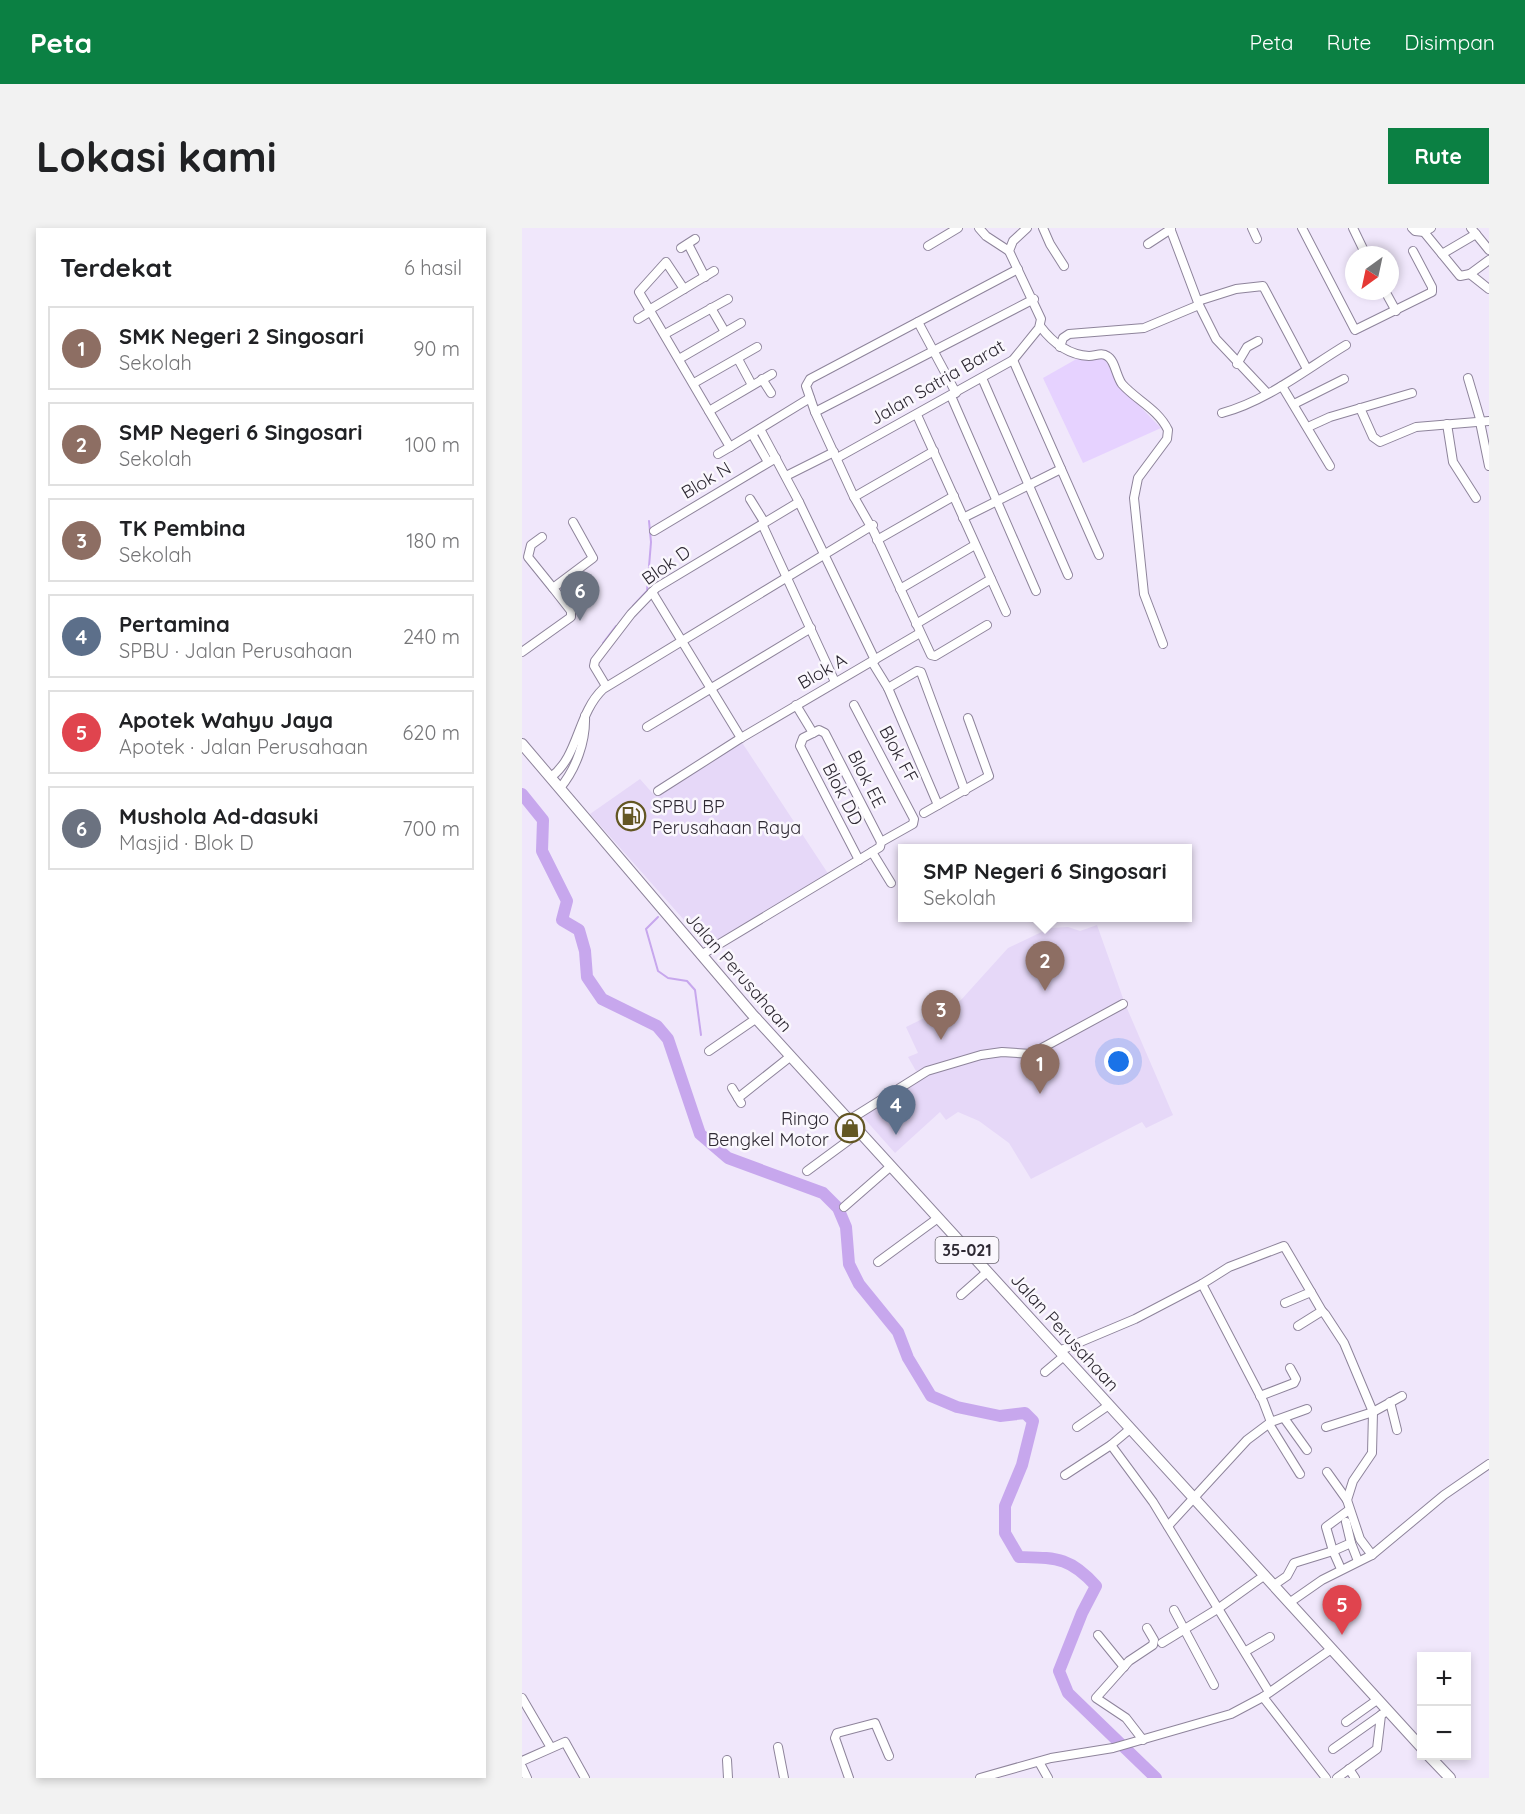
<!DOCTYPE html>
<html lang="id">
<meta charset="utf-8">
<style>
body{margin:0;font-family:Quicksand,sans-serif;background:#f2f2f2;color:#202124}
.controls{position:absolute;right:18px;bottom:18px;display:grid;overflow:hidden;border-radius:0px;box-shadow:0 3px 9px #0003}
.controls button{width:54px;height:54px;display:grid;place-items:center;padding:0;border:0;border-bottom:2px solid #e0e0e0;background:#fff;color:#202124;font:30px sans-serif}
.compass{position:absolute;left:823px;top:18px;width:54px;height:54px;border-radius:50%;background:#fff;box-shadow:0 3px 9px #0003;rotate:213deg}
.you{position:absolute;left:597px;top:834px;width:21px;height:21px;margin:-15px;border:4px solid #fff;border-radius:50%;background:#1a73e8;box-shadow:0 0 0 9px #1a73e833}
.badge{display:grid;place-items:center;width:39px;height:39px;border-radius:50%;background:#0b8043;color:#fff;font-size:20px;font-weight:700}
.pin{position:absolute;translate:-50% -50px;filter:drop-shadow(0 2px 3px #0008)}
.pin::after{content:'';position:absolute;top:32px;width:21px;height:18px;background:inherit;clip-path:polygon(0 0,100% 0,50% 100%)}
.popup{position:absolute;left:376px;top:616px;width:294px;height:78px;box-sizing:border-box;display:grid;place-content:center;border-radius:0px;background:#fff;filter:drop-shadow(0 2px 4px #0005);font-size:20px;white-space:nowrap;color:#757577}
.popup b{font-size:22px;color:#202124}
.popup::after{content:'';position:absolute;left:50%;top:100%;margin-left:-12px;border:12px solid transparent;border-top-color:#fff}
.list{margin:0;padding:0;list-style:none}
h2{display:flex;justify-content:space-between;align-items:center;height:78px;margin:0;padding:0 24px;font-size:26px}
h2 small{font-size:20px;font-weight:400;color:#757577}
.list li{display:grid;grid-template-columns:39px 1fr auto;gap:18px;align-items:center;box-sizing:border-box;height:84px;margin:0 12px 12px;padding:0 12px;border:2px solid #e0e0e0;border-radius:0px}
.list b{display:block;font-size:22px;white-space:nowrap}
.list p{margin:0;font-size:20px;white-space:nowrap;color:#757577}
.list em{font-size:20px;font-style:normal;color:#757577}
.map{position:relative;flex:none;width:967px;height:1550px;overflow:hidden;border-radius:0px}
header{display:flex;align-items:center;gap:36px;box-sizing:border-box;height:84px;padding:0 30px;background:#0b8043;color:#fff}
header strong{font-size:28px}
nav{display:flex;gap:33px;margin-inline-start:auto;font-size:21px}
.intro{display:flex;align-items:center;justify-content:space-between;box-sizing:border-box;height:144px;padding:0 36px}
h1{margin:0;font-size:42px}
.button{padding:15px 27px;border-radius:0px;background:#0b8043;color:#fff;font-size:21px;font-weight:700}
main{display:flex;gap:36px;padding:0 36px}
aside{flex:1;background:#fff;border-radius:0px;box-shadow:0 3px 9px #0003}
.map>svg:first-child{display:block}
.built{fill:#e6d8f8}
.green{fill:#e6d2ff}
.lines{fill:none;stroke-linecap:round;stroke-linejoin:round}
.stream{stroke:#c7a7ed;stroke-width:2}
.river{stroke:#c7a7ed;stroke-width:12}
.minor-casing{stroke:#8e849b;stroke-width:10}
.major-casing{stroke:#8e849b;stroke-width:12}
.minor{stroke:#fff;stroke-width:8}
.major{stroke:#fff;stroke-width:10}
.labels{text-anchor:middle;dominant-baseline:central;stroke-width:5;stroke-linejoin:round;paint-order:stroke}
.shield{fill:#faf7fd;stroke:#6b6770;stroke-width:1.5}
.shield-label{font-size:16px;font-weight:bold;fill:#2e2933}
.street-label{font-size:18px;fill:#2e2933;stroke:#faf7fd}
.poi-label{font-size:18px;fill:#2e2933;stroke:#faf7fd;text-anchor:start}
</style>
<header>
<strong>Peta</strong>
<nav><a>Peta</a><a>Rute</a><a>Disimpan</a></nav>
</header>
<div class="intro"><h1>Lokasi kami</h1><a class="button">Rute</a></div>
<main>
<aside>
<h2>Terdekat<small>6 hasil</small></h2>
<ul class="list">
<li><span class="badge" style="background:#8d6e63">1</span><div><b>SMK Negeri 2 Singosari</b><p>Sekolah</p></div><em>90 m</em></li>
<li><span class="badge" style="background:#8d6e63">2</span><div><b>SMP Negeri 6 Singosari</b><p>Sekolah</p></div><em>100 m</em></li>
<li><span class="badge" style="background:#8d6e63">3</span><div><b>TK Pembina</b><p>Sekolah</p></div><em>180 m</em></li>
<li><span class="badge" style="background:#5c6f8a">4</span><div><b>Pertamina</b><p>SPBU · Jalan Perusahaan</p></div><em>240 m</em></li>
<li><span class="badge" style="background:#e0444e">5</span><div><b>Apotek Wahyu Jaya</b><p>Apotek · Jalan Perusahaan</p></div><em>620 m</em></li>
<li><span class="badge" style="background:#6b7280">6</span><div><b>Mushola Ad-dasuki</b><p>Masjid · Blok D</p></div><em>700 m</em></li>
</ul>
</aside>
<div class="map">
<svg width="967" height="1550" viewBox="0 0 967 1550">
<rect width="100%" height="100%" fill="#f0e7fb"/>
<g class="built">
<path d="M219,513L307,647L187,720L68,586L118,551L133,568Z"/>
<path d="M575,697L602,773L514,820L394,843L386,829L396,825L384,799L439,772L486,720L528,700L546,699L558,703Z"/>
<path d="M604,778L651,887L624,900L620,894L509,951L487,915L457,893L436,884L424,892L418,884L373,925L341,889L399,849L415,841L469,829H506Z"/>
</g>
<path class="green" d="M558,129H582L596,156L639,200L561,235L521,150Z"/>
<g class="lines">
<g class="stream">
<path d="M111,378L125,363L129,314L127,293"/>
<path d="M81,415L94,398"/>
<path d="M136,689L124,701L136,743L146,750L165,753L173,762L179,807"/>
</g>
<path class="river" d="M0,566L21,592L20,623L45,673L40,692L57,702L63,723L65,749L80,771L135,798L146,811L178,906L206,930L301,965L316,980L324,999L327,1036L337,1056L376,1104L386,1130L409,1168L435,1179L478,1188L503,1185L511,1193L500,1237L483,1278V1305L497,1329C535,1330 548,1329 574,1358L560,1385L537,1443L546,1465L634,1550"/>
<g class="minor-casing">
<g id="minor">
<path d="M457,0L464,8L487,23"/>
<path d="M521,0L528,16L542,38"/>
<path d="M648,0L677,77L694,111L745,165"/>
<path d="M730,0L735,11"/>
<path d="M780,0L833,102L910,64V59L891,23"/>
<path d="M831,0L844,27"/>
<path d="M890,0L893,3L902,4L909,0"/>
<path d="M949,0L967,22"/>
<path d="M902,4L938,48L948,46L967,32"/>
<path d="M166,16L183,49"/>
<path d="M626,16L649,1"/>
<path d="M406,18L436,0"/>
<path d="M159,20L173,11"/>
<path d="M920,26L954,6"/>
<path d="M948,46L967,61"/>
<path d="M162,61L144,34L117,64L208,219L288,170"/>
<path d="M863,63L874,83"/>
<path d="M676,73L714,61L741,58L785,141"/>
<path d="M189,80L203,104"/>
<path d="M127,82L192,43"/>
<path d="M116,91L129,83"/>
<path d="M396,94L434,165"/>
<path d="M518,98C530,114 545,127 567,128C573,128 580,124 585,128C593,132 594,148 600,156C614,172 636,181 646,202L645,211L616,250L612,270L622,366L641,416"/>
<path d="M143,106L206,71"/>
<path d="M538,119L541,110L547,106L622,100L677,77"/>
<path d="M157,131L219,95"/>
<path d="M216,131L230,157"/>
<path d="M491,132L577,327"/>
<path d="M715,136L725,119L736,113"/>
<path d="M460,150L546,347"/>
<path d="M946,150L959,194"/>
<path d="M240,151L249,165"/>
<path d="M172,155L235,119"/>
<path d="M760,158L808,238"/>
<path d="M429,168L514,363"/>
<path d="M772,176L822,151"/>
<path d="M838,180L851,209L858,214L894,199L967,193"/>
<path d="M187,183L250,146"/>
<path d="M293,184L512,71"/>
<path d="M700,185C745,173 784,141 824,117"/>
<path d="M395,187L484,384"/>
<path d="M958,194L967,238"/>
<path d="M925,196L931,234L954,270"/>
<path d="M786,199L808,189L890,165"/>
<path d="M238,201L277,274L353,432"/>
<path d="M230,206L246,234"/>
<path d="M196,226L208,219"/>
<path d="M315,230L491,132L517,100L519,91L487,23L491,13L505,0"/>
<path d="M264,248L312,224"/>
<path d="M332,269L412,223"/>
<path d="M228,271L241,292V298L313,454"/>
<path d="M441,290L539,241"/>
<path d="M132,303L254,230"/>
<path d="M20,309L9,317L6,329L31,360"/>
<path d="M355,312L432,268"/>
<path d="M378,361L453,317"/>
<path d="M130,364L219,510"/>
<path d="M394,396L469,351"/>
<path d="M465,397L413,428L409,427L352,304L332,269L293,184L284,158L288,151L496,41"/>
<path d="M0,424L49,389V383L31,360L71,330L51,294"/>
<path d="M350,434L366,460L416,577"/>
<path d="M84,458L72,438L73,433L109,386L134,360L277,274"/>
<path d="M366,460L395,443L399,444L443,563"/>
<path d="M274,477L291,505"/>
<path d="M125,499L289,400"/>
<path d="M29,549C57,528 55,486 81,461L351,297"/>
<path d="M38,560C54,541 64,513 63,488"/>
<path d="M136,563L219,510L398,405"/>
<path d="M402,585L467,548L446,490"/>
<path d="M350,624L369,655"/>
<path d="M337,632L278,518L281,510L297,502L303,505L359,614"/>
<path d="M179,727L350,624L358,619L359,614L391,596L392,591L332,477"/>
<path d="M187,823L235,790"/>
<path d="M210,860L216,870"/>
<path d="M219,875L216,870L269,828"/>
<path d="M327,892L405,843L459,827L480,824L509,826L601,776"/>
<path d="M285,943L338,904"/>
<path d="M322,979L369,938"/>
<path d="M356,1034L416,990"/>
<path d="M789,1064L800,1083"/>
<path d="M439,1067L465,1044"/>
<path d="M763,1075L789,1064L762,1018L707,1039L680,1056L741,1173L749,1194L785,1181"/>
<path d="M776,1098L800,1083L803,1086L822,1115L851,1184L850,1225L831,1253L825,1272L838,1311L850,1327"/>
<path d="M537,1123L613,1091L680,1056"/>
<path d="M523,1144L542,1128"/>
<path d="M738,1168L772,1155L774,1151L768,1140"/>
<path d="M868,1174L875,1202"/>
<path d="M762,1190L785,1222"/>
<path d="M747,1196L778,1246"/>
<path d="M555,1199L587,1177"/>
<path d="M804,1199L851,1184L880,1168"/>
<path d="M608,1201L589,1217L631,1274L747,1464"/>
<path d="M805,1244L825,1272"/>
<path d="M543,1247L589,1217"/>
<path d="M646,1298L725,1212L749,1194"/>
<path d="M829,1315L836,1333"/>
<path d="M819,1341L811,1323L829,1315L824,1294"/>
<path d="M752,1357L765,1348L772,1335L811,1323L804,1299L827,1282"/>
<path d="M767,1375L800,1352L850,1327L922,1267L967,1236"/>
<path d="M652,1382L692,1457"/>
<path d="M576,1407L602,1439"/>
<path d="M640,1415L697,1380L743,1347"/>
<path d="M724,1423L748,1409"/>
<path d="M741,1469L804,1550"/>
<path d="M0,1470L28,1518"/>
<path d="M824,1494L855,1472"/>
<path d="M621,1512L604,1490L574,1470L607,1433L631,1417L632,1412L625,1400"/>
<path d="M256,1519L262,1550"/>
<path d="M811,1521L859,1487"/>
<path d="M205,1532L206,1550"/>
<path d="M0,1533L43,1514L63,1550"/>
<path d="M517,1534L526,1550"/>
<path d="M0,1539L5,1550"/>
<path d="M827,1541L833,1550"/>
<path d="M327,1550L313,1510L315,1505L353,1495L367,1528"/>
<path d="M458,1550L529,1530L591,1520L709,1486L741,1469L808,1422"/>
<path d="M815,1550L855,1521L859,1487L865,1483"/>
</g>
</g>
<g class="major-casing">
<g id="major">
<path d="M0,516L230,786L900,1520"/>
<path d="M907,1528L928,1550"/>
</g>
</g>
<use href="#minor" class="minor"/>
<use href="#major" class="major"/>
</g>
<defs>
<g id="fuel-ring" transform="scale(1.5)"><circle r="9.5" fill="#faf7fd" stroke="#635623" stroke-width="1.5"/><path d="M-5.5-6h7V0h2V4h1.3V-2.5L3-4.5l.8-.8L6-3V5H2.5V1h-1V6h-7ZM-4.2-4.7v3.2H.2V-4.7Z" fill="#635623"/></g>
<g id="shop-ring" transform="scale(1.5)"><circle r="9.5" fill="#faf7fd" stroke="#635623" stroke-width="1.5"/><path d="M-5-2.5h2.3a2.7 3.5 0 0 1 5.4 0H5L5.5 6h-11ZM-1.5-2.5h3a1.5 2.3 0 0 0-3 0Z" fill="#635623"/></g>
</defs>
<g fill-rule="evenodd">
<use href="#fuel-ring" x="109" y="588"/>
<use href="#shop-ring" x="328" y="900"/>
</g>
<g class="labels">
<rect class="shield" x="413.5" y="1009" width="63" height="26" rx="4.5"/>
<g class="shield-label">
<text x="445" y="1022">35-021</text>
</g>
<g class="street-label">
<text transform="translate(415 154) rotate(-30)">Jalan Satria Barat</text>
<text transform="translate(184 252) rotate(-31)">Blok N</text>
<text transform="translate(144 337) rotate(-35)">Blok D</text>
<text transform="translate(300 443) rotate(-30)">Blok A</text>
<text transform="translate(377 526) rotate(62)">Blok FF</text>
<text transform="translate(345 551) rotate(63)">Blok EE</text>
<text transform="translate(321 566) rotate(63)">Blok DD</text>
<text transform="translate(217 744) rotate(49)">Jalan Perusahaan</text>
<text transform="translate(543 1104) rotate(48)">Jalan Perusahaan</text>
</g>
<g class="poi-label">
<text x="130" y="578">SPBU BP<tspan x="130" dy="21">Perusahaan Raya</tspan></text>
<text x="307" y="890" text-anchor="end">Ringo<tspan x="307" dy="21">Bengkel Motor</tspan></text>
</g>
</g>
</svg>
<div class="controls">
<button>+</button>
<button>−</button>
</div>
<svg class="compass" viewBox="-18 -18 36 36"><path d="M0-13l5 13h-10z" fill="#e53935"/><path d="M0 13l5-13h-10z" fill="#757577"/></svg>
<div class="you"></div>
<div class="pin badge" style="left:518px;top:866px;background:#8d6e63">1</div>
<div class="pin badge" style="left:523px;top:763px;background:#8d6e63">2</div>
<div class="popup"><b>SMP Negeri 6 Singosari</b>Sekolah</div>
<div class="pin badge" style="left:419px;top:812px;background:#8d6e63">3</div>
<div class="pin badge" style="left:374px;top:907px;background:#5c6f8a">4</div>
<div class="pin badge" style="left:820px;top:1407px;background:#e0444e">5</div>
<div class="pin badge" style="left:58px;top:393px;background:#6b7280">6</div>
</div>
</main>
